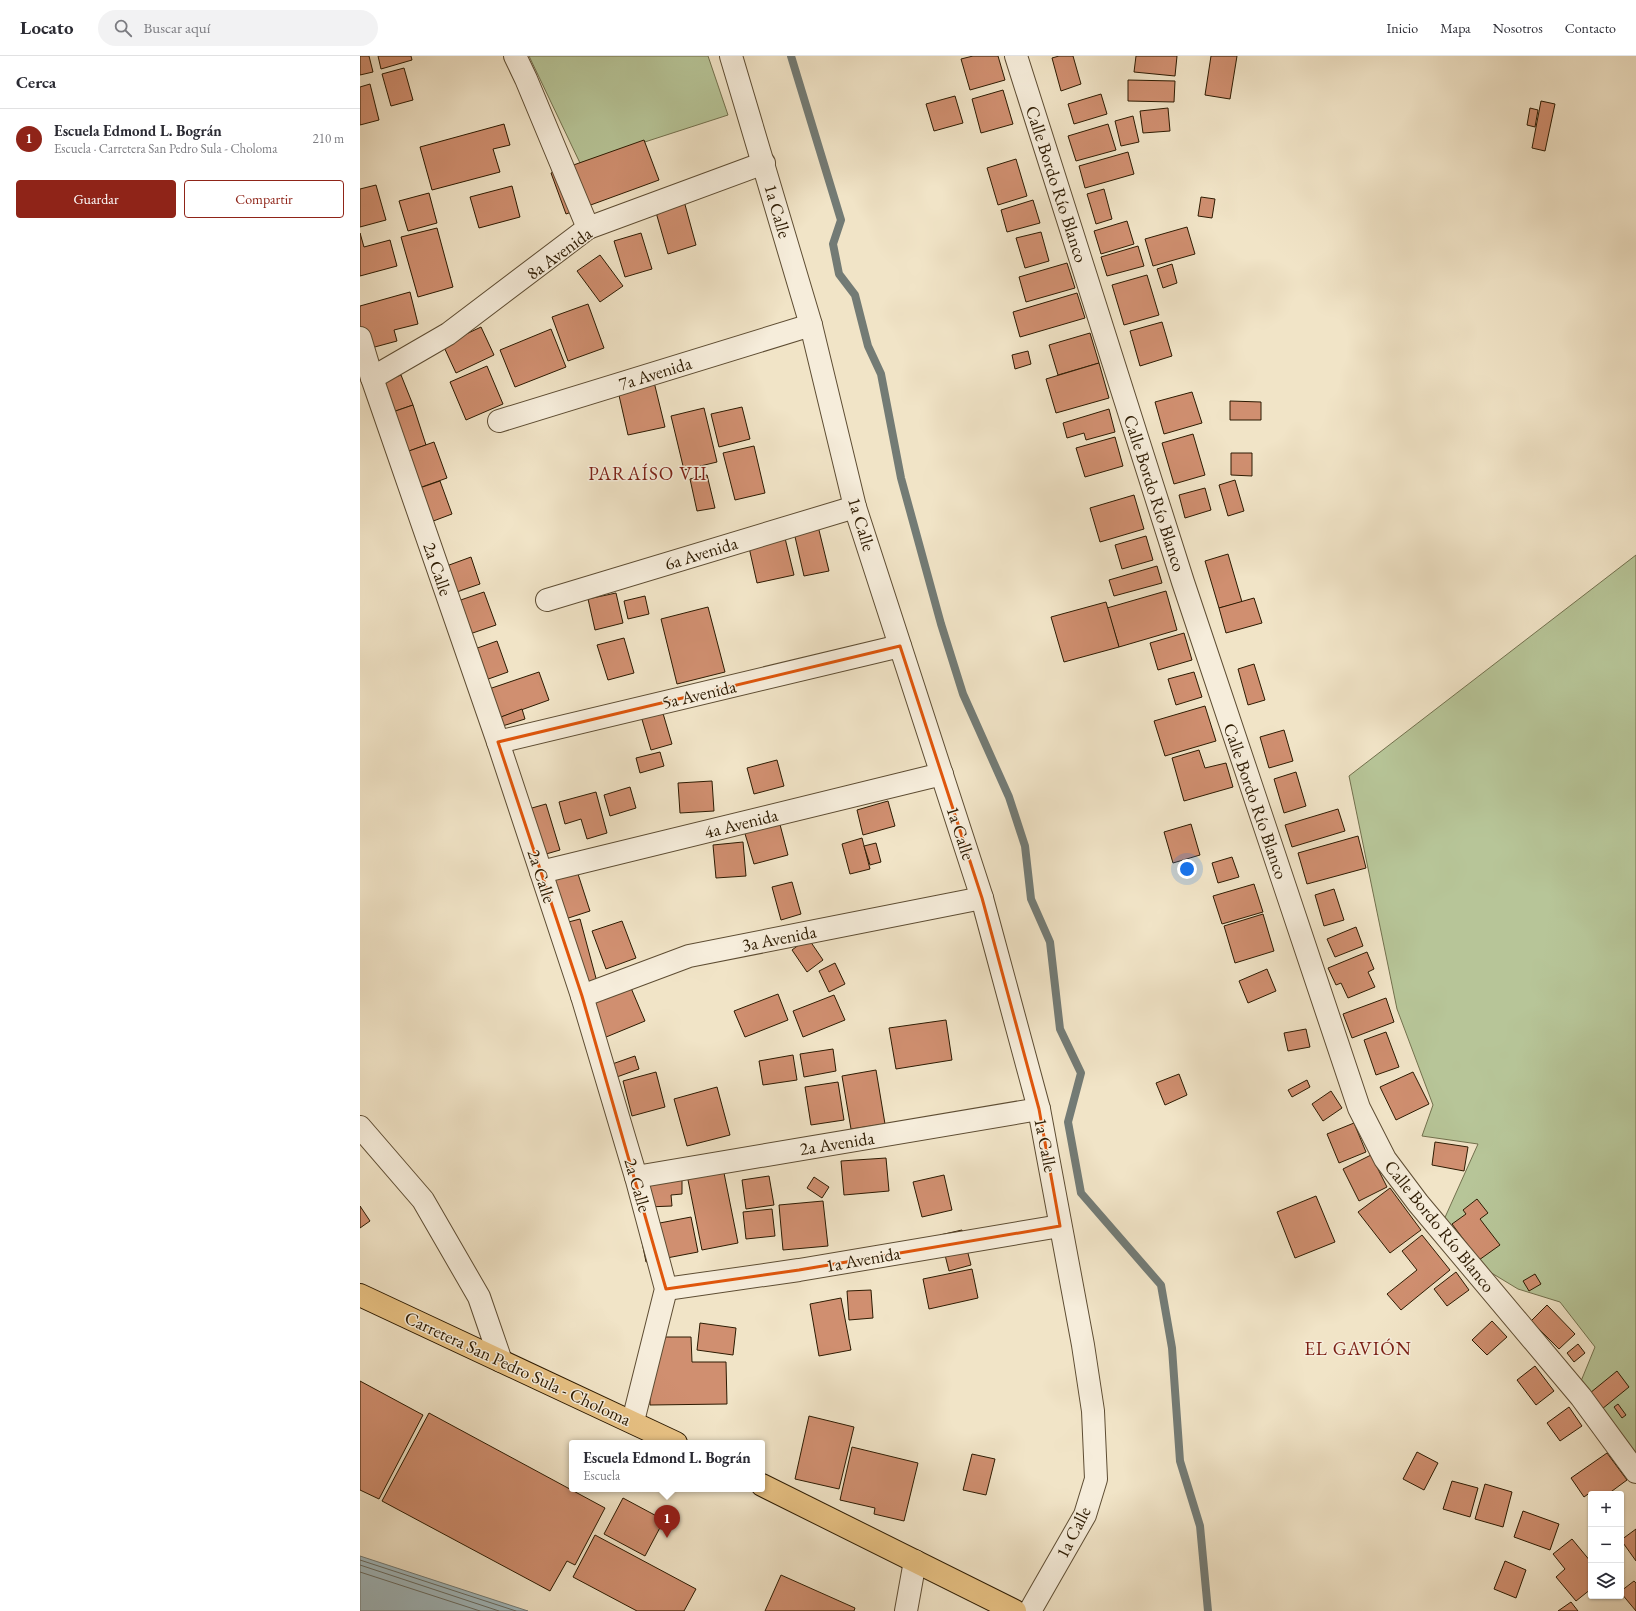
<!DOCTYPE html>
<html lang="es">
<meta charset="utf-8">
<style>
body{margin:0;font-family:"EB Garamond",serif;background:#f2f2f3;color:#2b2b33}
.controls{position:absolute;right:12px;bottom:12px;display:grid;overflow:hidden;border-radius:4px;box-shadow:0 1px 3px #0004}
.controls button{width:36px;height:36px;display:grid;place-items:center;padding:0;border:0;border-bottom:1px solid #e1e1e2;background:#fff;color:#2b2b33;font:20px sans-serif}
.you{position:absolute;left:827px;top:813px;width:14px;height:14px;margin:-10px;border:3px solid #fff;border-radius:50%;background:#1a73e8;box-shadow:0 0 0 6px #1a73e833}
.badge{display:grid;place-items:center;width:26px;height:26px;border-radius:50%;background:#8f2418;color:#fff;font-size:13px;font-weight:700}
.pin{position:absolute;translate:-50% -33px;filter:drop-shadow(0 1px 2px #0008)}
.pin::after{content:'';position:absolute;top:21px;width:14px;height:12px;background:inherit;clip-path:polygon(0 0,100% 0,50% 100%)}
.popup{position:absolute;left:209px;top:1384px;width:196px;height:52px;box-sizing:border-box;display:grid;place-content:center;border-radius:4px;background:#fff;filter:drop-shadow(0 1px 3px #0005);font-size:13px;white-space:nowrap;color:#7c7c81}
.popup b{font-size:15px;color:#2b2b33}
.popup::after{content:'';position:absolute;left:50%;top:100%;margin-left:-8px;border:8px solid transparent;border-top-color:#fff}
.list{margin:0;padding:0;list-style:none}
h2{display:flex;justify-content:space-between;align-items:center;height:52px;margin:0;padding:0 16px;font-size:17px}
h2 small{font-size:13px;font-weight:400;color:#7c7c81}
.list li{display:grid;grid-template-columns:26px 1fr auto;gap:12px;align-items:center;box-sizing:border-box;height:60px;padding:0 16px;border-top:1px solid #e1e1e2}
.list b{display:block;font-size:15px;white-space:nowrap}
.list p{margin:0;font-size:13px;white-space:nowrap;color:#7c7c81}
.list em{font-size:13px;font-style:normal;color:#7c7c81}
.actions{display:flex;gap:8px;padding:12px 16px}
.actions a{flex:1;padding:9px 0;border:1px solid #8f2418;border-radius:4px;text-align:center;font-size:14px;color:#8f2418}
.actions .main{background:#8f2418;color:#fff}
.icon{flex:none;width:22px;height:22px;fill:none;stroke:currentColor;stroke-width:2;stroke-linecap:round;stroke-linejoin:round}
.map{position:relative;flex:none;width:1276px;height:1555px;overflow:hidden}
header{display:flex;align-items:center;gap:24px;box-sizing:border-box;height:56px;padding:0 20px;background:#fff;border-bottom:1px solid #e1e1e2}
header strong{font-size:19px}
nav{display:flex;gap:22px;margin-inline-start:auto;font-size:14px}
.search{width:280px;height:36px;background:#f2f2f3;display:flex;align-items:center;gap:10px;box-sizing:border-box;padding:0 14px;border-radius:22px;color:#7c7c81;font-size:15px}
main{display:flex}
aside{flex:1;background:#fff}
.map>svg:first-child{display:block}
.green{fill:#b7c598;stroke:#72704d}
.water{fill:#a1bbc1;stroke:#737b75}
.lines{fill:none;stroke-linecap:round;stroke-linejoin:round}
.shore{stroke:#676b62;stroke-width:1}
.stream{stroke:#737b75;stroke-width:8}
.building{fill:#d08f70;stroke:#2d1b02}
.minor-casing{stroke:#5e4d33;stroke-width:24}
.major-casing{stroke:#2d1b02;stroke-width:24}
.minor{stroke:#f6eddb;stroke-width:22}
.major{stroke:#e8c284;stroke-width:22}
.marked{fill:none;stroke:#df560c;stroke-width:3;stroke-linejoin:round}
.labels{text-anchor:middle;dominant-baseline:central;stroke-width:3;stroke-linejoin:round;paint-order:stroke}
.street-label{font-size:18px;fill:#2d1b02;stroke:#f6eddb}
.neighbourhood-label{font-size:19px;letter-spacing:1px;fill:#7a1f14;stroke:#f6eddb}
</style>
<header>
<strong>Locato</strong>
<div class="search"><svg class="icon" aria-label="search" viewBox="0 0 24 24"><circle cx="10" cy="10" r="6"/><path d="M15 15l6 6"/></svg>Buscar aquí</div>
<nav><a>Inicio</a><a>Mapa</a><a>Nosotros</a><a>Contacto</a></nav>
</header>
<main>
<aside>
<h2>Cerca<small></small></h2>
<ul class="list">
<li><span class="badge">1</span><div><b>Escuela Edmond L. Bográn</b><p>Escuela · Carretera San Pedro Sula - Choloma</p></div><em>210 m</em></li>
</ul>
<div class="actions"><a class="main">Guardar</a><a>Compartir</a></div>
</aside>
<div class="map">
<svg width="1276" height="1555" viewBox="0 0 1276 1555">
<rect width="100%" height="100%" fill="#f1e4c7"/>
<filter id="stains"><feTurbulence type="fractalNoise" baseFrequency=".005" numOctaves="4"/><feColorMatrix values="0 0 0 0 .2 0 0 0 0 .09 0 0 0 0 .02 0 0 0 .5 -.17"/></filter>
<radialGradient id="worn" r=".72"><stop offset=".6" stop-color="#630" stop-opacity="0"/><stop offset="1" stop-color="#630" stop-opacity=".3"/></radialGradient>
<g class="green">
<path d="M169,0H348L368,59L220,107Z"/>
<path d="M1276,499V1397L1264,1386L1219,1330L1235,1291L1200,1246L1158,1233L1120,1210L1082,1168L1118,1088L1062,1080L1073,1049L1037,953L989,720Z"/>
</g>
<path class="water" d="M0,1500L168,1555H0Z"/>
<g class="lines">
<g class="shore">
<path d="M0,1504L156,1555"/>
<path d="M0,1509L139,1555"/>
<path d="M0,1516L120,1555"/>
</g>
<path class="stream" d="M431,0L481,164L473,188L479,218L495,239L508,290L521,318L541,422L581,568L603,638L649,741L665,790L671,843L690,886L700,973L721,1017L708,1066L721,1137L801,1229L812,1292L820,1405L840,1470L848,1555"/>
</g>
<g class="building">
<path d="M0,0H9L13,16L0,19Z"/>
<path d="M18,0H51L52,4L21,13Z"/>
<path d="M613,0H638L645,24L610,34L601,3Z"/>
<path d="M699,0H713L721,28L701,35L692,2Z"/>
<path d="M776,0H817L815,20L774,16Z"/>
<path d="M851,0H877L870,43L845,39Z"/>
<path d="M44,12L53,44L31,50L22,18Z"/>
<path d="M768,24L815,25L814,46L768,45Z"/>
<path d="M10,28L19,64L0,69V31Z"/>
<path d="M643,34L653,68L621,77L612,43Z"/>
<path d="M741,38L747,58L714,68L708,48Z"/>
<path d="M595,40L603,67L574,75L566,48Z"/>
<path d="M1181,45L1195,48L1185,95L1172,92Z"/>
<path d="M808,52L810,75L783,77L780,55Z"/>
<path d="M1170,52L1178,54L1175,71L1167,69Z"/>
<path d="M773,60L779,86L761,90L755,65Z"/>
<path d="M144,68L150,89L133,93L140,116L72,134L60,91Z"/>
<path d="M748,68L756,94L716,105L708,80Z"/>
<path d="M284,84L299,124L206,158L191,117Z"/>
<path d="M768,96L774,118L725,132L719,110Z"/>
<path d="M656,103L667,140L638,149L627,112Z"/>
<path d="M16,129L26,164L0,171V133Z"/>
<path d="M152,130L160,161L119,172L110,141Z"/>
<path d="M744,133L752,163L736,168L727,138Z"/>
<path d="M69,137L77,167L48,175L39,145Z"/>
<path d="M841,141L855,143L852,162L838,160Z"/>
<path d="M673,144L680,167L647,176L641,154Z"/>
<path d="M324,145L336,189L308,198L295,153Z"/>
<path d="M767,165L774,188L741,198L734,175Z"/>
<path d="M827,171L835,198L793,210L785,183Z"/>
<path d="M77,172L93,231L58,241L41,181Z"/>
<path d="M681,176L689,205L665,212L656,182Z"/>
<path d="M0,177L4,191L30,184L37,210L0,220Z"/>
<path d="M281,177L292,213L265,221L254,185Z"/>
<path d="M778,190L784,210L747,220L741,201Z"/>
<path d="M240,199L263,230L240,246L217,215Z"/>
<path d="M707,207L715,232L666,246L659,221Z"/>
<path d="M812,208L817,227L803,232L797,213Z"/>
<path d="M787,219L799,259L764,269L752,229Z"/>
<path d="M50,236L58,268L34,274L37,285L0,295V250Z"/>
<path d="M717,237L725,262L660,281L653,256Z"/>
<path d="M228,248L244,292L208,305L192,261Z"/>
<path d="M802,266L812,300L780,310L770,275Z"/>
<path d="M121,271L134,299L96,317L83,289Z"/>
<path d="M191,273L206,311L155,331L140,294Z"/>
<path d="M730,277L739,307L698,319L689,289Z"/>
<path d="M668,295L671,308L655,313L652,299Z"/>
<path d="M739,307L749,342L696,357L686,323Z"/>
<path d="M127,310L143,348L106,364L90,326Z"/>
<path d="M41,319L53,349L21,360L10,330Z"/>
<path d="M294,326L305,371L268,379L258,335Z"/>
<path d="M832,336L842,367L804,378L795,346Z"/>
<path d="M870,345L901,346V364H870Z"/>
<path d="M53,349L66,389L35,400L21,360Z"/>
<path d="M382,351L390,383L359,391L351,358Z"/>
<path d="M344,352L357,406L324,414L311,360Z"/>
<path d="M749,353L755,376L726,384L724,377L707,382L703,367Z"/>
<path d="M833,378L845,419L814,428L802,387Z"/>
<path d="M755,381L763,410L725,421L716,392Z"/>
<path d="M74,386L87,422L48,436L35,400Z"/>
<path d="M394,390L405,437L375,444L363,397Z"/>
<path d="M871,397H892V420L871,419Z"/>
<path d="M347,419L355,452L337,455L330,423Z"/>
<path d="M875,424L884,455L868,460L859,429Z"/>
<path d="M80,425L92,458L60,470L48,436Z"/>
<path d="M845,432L851,454L825,462L819,439Z"/>
<path d="M774,439L784,473L740,486L730,452Z"/>
<path d="M457,466L469,515L444,520L433,472Z"/>
<path d="M424,478L434,519L397,527L388,487Z"/>
<path d="M786,480L793,504L762,513L755,489Z"/>
<path d="M868,498L882,546L859,552L845,505Z"/>
<path d="M111,501L120,528L91,538L81,512Z"/>
<path d="M797,510L802,527L754,540L749,524Z"/>
<path d="M806,535L817,574L759,591L747,552Z"/>
<path d="M124,536L136,569L101,581L89,548Z"/>
<path d="M256,537L263,567L235,574L228,543Z"/>
<path d="M285,540L289,558L268,563L264,545Z"/>
<path d="M894,542L902,567L866,577L859,552Z"/>
<path d="M746,546L759,591L704,606L691,561Z"/>
<path d="M348,551L365,616L317,628L301,563Z"/>
<path d="M824,577L832,604L798,614L790,587Z"/>
<path d="M264,582L274,617L248,624L237,589Z"/>
<path d="M137,585L148,616L120,626L109,595Z"/>
<path d="M894,608L905,644L888,649L878,613Z"/>
<path d="M179,616L189,644L133,664L123,635Z"/>
<path d="M834,616L842,641L816,649L808,623Z"/>
<path d="M845,650L856,685L805,700L794,665Z"/>
<path d="M162,653L165,663L136,672L133,664Z"/>
<path d="M302,654L312,688L291,694L281,660Z"/>
<path d="M924,674L933,705L909,712L900,681Z"/>
<path d="M839,694L845,712L866,707L873,731L824,745L812,702Z"/>
<path d="M300,696L304,710L280,717L276,702Z"/>
<path d="M417,704L424,730L394,738L387,712Z"/>
<path d="M936,716L946,750L924,757L914,723Z"/>
<path d="M352,725L354,755L320,757L318,727Z"/>
<path d="M270,731L276,752L250,760L244,739Z"/>
<path d="M236,736L247,777L227,783L221,763L205,768L199,746Z"/>
<path d="M528,745L535,770L503,779L497,754Z"/>
<path d="M186,748L200,794L179,800L165,754Z"/>
<path d="M978,753L985,775L932,791L925,769Z"/>
<path d="M418,761L428,799L394,808L383,771Z"/>
<path d="M831,768L840,799L813,807L804,776Z"/>
<path d="M998,780L1006,812L947,828L938,797Z"/>
<path d="M502,782L510,813L490,818L482,788Z"/>
<path d="M383,786L386,820L356,822L353,789Z"/>
<path d="M516,787L521,806L510,809L504,790Z"/>
<path d="M872,801L879,821L858,827L852,807Z"/>
<path d="M217,815L230,855L193,867L179,828Z"/>
<path d="M432,826L441,858L421,864L412,831Z"/>
<path d="M894,828L903,856L862,868L853,840Z"/>
<path d="M974,833L984,864L964,870L955,839Z"/>
<path d="M903,858L914,895L875,907L864,870Z"/>
<path d="M220,863L237,926L210,933L193,870Z"/>
<path d="M262,865L276,902L246,913L232,875Z"/>
<path d="M996,871L1003,890L975,901L967,883Z"/>
<path d="M448,882L463,904L447,916L432,894Z"/>
<path d="M1007,896L1014,913L1008,916L1015,931L988,942L981,927L976,929L968,912Z"/>
<path d="M475,907L485,928L469,936L459,915Z"/>
<path d="M907,913L916,935L888,947L879,925Z"/>
<path d="M271,932L285,965L234,986L220,953Z"/>
<path d="M418,938L428,964L385,981L374,955Z"/>
<path d="M474,939L485,964L443,981L433,955Z"/>
<path d="M1026,942L1034,966L992,982L983,958Z"/>
<path d="M586,964L592,1004L536,1013L529,972Z"/>
<path d="M946,973L950,991L928,995L924,977Z"/>
<path d="M1026,976L1039,1011L1016,1019L1004,984Z"/>
<path d="M473,993L476,1015L444,1021L440,998Z"/>
<path d="M433,999L437,1024L403,1029L399,1005Z"/>
<path d="M275,1000L279,1013L243,1026L238,1013Z"/>
<path d="M516,1014L525,1068L491,1073L482,1020Z"/>
<path d="M296,1016L305,1051L272,1060L263,1025Z"/>
<path d="M1053,1016L1069,1048L1036,1064L1020,1031Z"/>
<path d="M819,1018L827,1039L805,1049L796,1027Z"/>
<path d="M947,1024L950,1031L932,1041L928,1034Z"/>
<path d="M478,1026L484,1064L451,1069L445,1031Z"/>
<path d="M357,1031L370,1079L327,1090L314,1043Z"/>
<path d="M971,1035L982,1052L963,1065L952,1048Z"/>
<path d="M994,1067L1006,1096L979,1107L967,1078Z"/>
<path d="M1075,1086L1108,1091L1104,1115L1072,1109Z"/>
<path d="M1011,1099L1027,1131L999,1145L983,1113Z"/>
<path d="M526,1102L529,1135L484,1139L481,1105Z"/>
<path d="M363,1112L378,1187L342,1194L327,1119Z"/>
<path d="M584,1119L592,1154L562,1161L553,1126Z"/>
<path d="M409,1120L414,1149L386,1153L382,1124Z"/>
<path d="M322,1121V1138L311,1139L312,1150L287,1151V1122Z"/>
<path d="M454,1121L469,1131L462,1142L447,1132Z"/>
<path d="M1030,1132L1061,1174L1030,1197L998,1156Z"/>
<path d="M956,1140L975,1186L935,1202L917,1156Z"/>
<path d="M1117,1143L1128,1157L1120,1163L1140,1189L1119,1204L1092,1168L1106,1158L1103,1154Z"/>
<path d="M463,1145L468,1190L423,1194L419,1149Z"/>
<path d="M0,1150L10,1165L0,1172Z"/>
<path d="M412,1153L415,1180L386,1183L383,1156Z"/>
<path d="M331,1161L338,1196L286,1206L279,1171Z"/>
<path d="M602,1174L611,1209L589,1215L580,1179Z"/>
<path d="M1062,1179L1090,1214L1041,1254L1027,1238L1057,1214L1042,1195Z"/>
<path d="M612,1213L618,1242L569,1253L563,1223Z"/>
<path d="M1096,1216L1109,1234L1087,1250L1074,1233Z"/>
<path d="M1175,1218L1181,1228L1169,1235L1163,1225Z"/>
<path d="M511,1234L513,1262L489,1264L487,1235Z"/>
<path d="M481,1242L491,1294L459,1300L450,1248Z"/>
<path d="M1187,1249L1215,1278L1199,1293L1171,1265Z"/>
<path d="M1132,1265L1147,1281L1127,1299L1112,1284Z"/>
<path d="M340,1267L376,1272L373,1299L337,1294Z"/>
<path d="M289,1281H331L332,1306H366L367,1348L290,1349Z"/>
<path d="M1218,1288L1225,1297L1214,1306L1207,1297Z"/>
<path d="M1175,1310L1194,1335L1176,1349L1157,1324Z"/>
<path d="M1257,1315L1269,1331L1242,1353L1230,1337Z"/>
<path d="M0,1325L63,1359L19,1443L0,1434Z"/>
<path d="M1258,1348L1266,1359L1262,1362L1254,1351Z"/>
<path d="M1209,1351L1222,1370L1200,1385L1187,1367Z"/>
<path d="M69,1357L245,1452L215,1509L207,1505L190,1535L22,1445Z"/>
<path d="M449,1360L494,1371L479,1433L435,1423Z"/>
<path d="M492,1391L558,1407L544,1465L514,1458L515,1452L480,1444Z"/>
<path d="M1057,1396L1078,1407L1064,1434L1043,1423Z"/>
<path d="M1247,1397L1267,1424L1248,1438H1232L1231,1436L1224,1441L1211,1422Z"/>
<path d="M612,1398L635,1403L626,1439L603,1434Z"/>
<path d="M1092,1425L1118,1432L1110,1461L1083,1453Z"/>
<path d="M1125,1428L1152,1436L1143,1471L1115,1463Z"/>
<path d="M263,1442L304,1464L285,1500L244,1478Z"/>
<path d="M1163,1455L1199,1468L1190,1494L1154,1481Z"/>
<path d="M1276,1473V1505L1261,1484Z"/>
<path d="M235,1479L336,1533L324,1555H277L213,1521Z"/>
<path d="M1212,1483L1231,1506V1533L1216,1545L1196,1521L1205,1513L1193,1498Z"/>
<path d="M1145,1505L1166,1514L1156,1542L1134,1533Z"/>
<path d="M421,1519L495,1552L494,1555H405Z"/>
<path d="M1274,1525L1276,1527V1555L1261,1537V1535Z"/>
<path d="M1211,1546L1218,1555H1198Z"/>
</g>
<g class="lines">
<g class="minor-casing">
<g id="minor">
<path d="M155,0L166,23L228,172"/>
<path d="M371,0L451,269L495,451L622,842L679,1053L723,1289L733,1355L736,1423L725,1459L670,1555"/>
<path d="M656,0L823,526L999,1052L1025,1103L1058,1147L1221,1341L1276,1416"/>
<path d="M0,282L12,322L138,686L222,940L276,1121L306,1233L273,1365"/>
<path d="M12,322L88,278L228,172L404,107"/>
<path d="M139,365L451,269"/>
<path d="M187,544L495,451"/>
<path d="M138,686L540,590"/>
<path d="M181,816L582,718"/>
<path d="M222,940L329,900L622,842"/>
<path d="M0,1071L63,1144L119,1241L141,1305"/>
<path d="M276,1121L679,1053"/>
<path d="M306,1233L439,1214L700,1170"/>
<path d="M546,1555L555,1505"/>
</g>
</g>
<g class="major-casing">
<g id="major">
<path d="M0,1239L316,1387"/>
<path d="M402,1429L655,1555"/>
</g>
</g>
<use href="#minor" class="minor"/>
<use href="#major" class="major"/>
</g>
<path class="marked" d="M540,590L622,842L679,1053L700,1170L439,1214L306,1233L222,940L138,686Z"/>
<g class="labels">
<g class="street-label">
<text transform="translate(697 128) rotate(72)">Calle Bordo Río Blanco</text>
<text transform="translate(418 155) rotate(74)">1a Calle</text>
<text transform="translate(199 197) rotate(-36)">8a Avenida</text>
<text transform="translate(295 317) rotate(-17)">7a Avenida</text>
<text transform="translate(795 437) rotate(72)">Calle Bordo Río Blanco</text>
<text transform="translate(502 468) rotate(73)">1a Calle</text>
<text transform="translate(341 497) rotate(-17)">6a Avenida</text>
<text transform="translate(78 513) rotate(71)">2a Calle</text>
<text transform="translate(339 638) rotate(-13)">5a Avenida</text>
<text transform="translate(896 745) rotate(71)">Calle Bordo Río Blanco</text>
<text transform="translate(381 767) rotate(-14)">4a Avenida</text>
<text transform="translate(601 777) rotate(72)">1a Calle</text>
<text transform="translate(182 820) rotate(72)">2a Calle</text>
<text transform="translate(419 882) rotate(-11)">3a Avenida</text>
<text transform="translate(477 1087) rotate(-9)">2a Avenida</text>
<text transform="translate(686 1089) rotate(79)">1a Calle</text>
<text transform="translate(278 1129) rotate(74)">2a Calle</text>
<text transform="translate(1080 1170) rotate(51)">Calle Bordo Río Blanco</text>
<text transform="translate(503 1203) rotate(-10)">1a Avenida</text>
<text transform="translate(158 1312) rotate(25)">Carretera San Pedro Sula - Choloma</text>
<text transform="translate(713 1476) rotate(-63)">1a Calle</text>
</g>
<g class="neighbourhood-label">
<text x="288" y="417">PARAÍSO VII</text>
<text x="998" y="1292">EL GAVIÓN</text>
</g>
</g>
<rect width="100%" height="100%" filter="url(#stains)"/>
<rect width="100%" height="100%" fill="url(#worn)"/>
</svg>
<div class="controls">
<button>+</button>
<button>−</button>
<button><svg class="icon" aria-label="layers" viewBox="0 0 24 24"><path d="M12 4l9 5-9 5-9-5zM3 14l9 5 9-5"/></svg></button>
</div>
<div class="you"></div>
<div class="pin badge" style="left:307px;top:1482px">1</div>
<div class="popup"><b>Escuela Edmond L. Bográn</b>Escuela</div>
</div>
</main>
